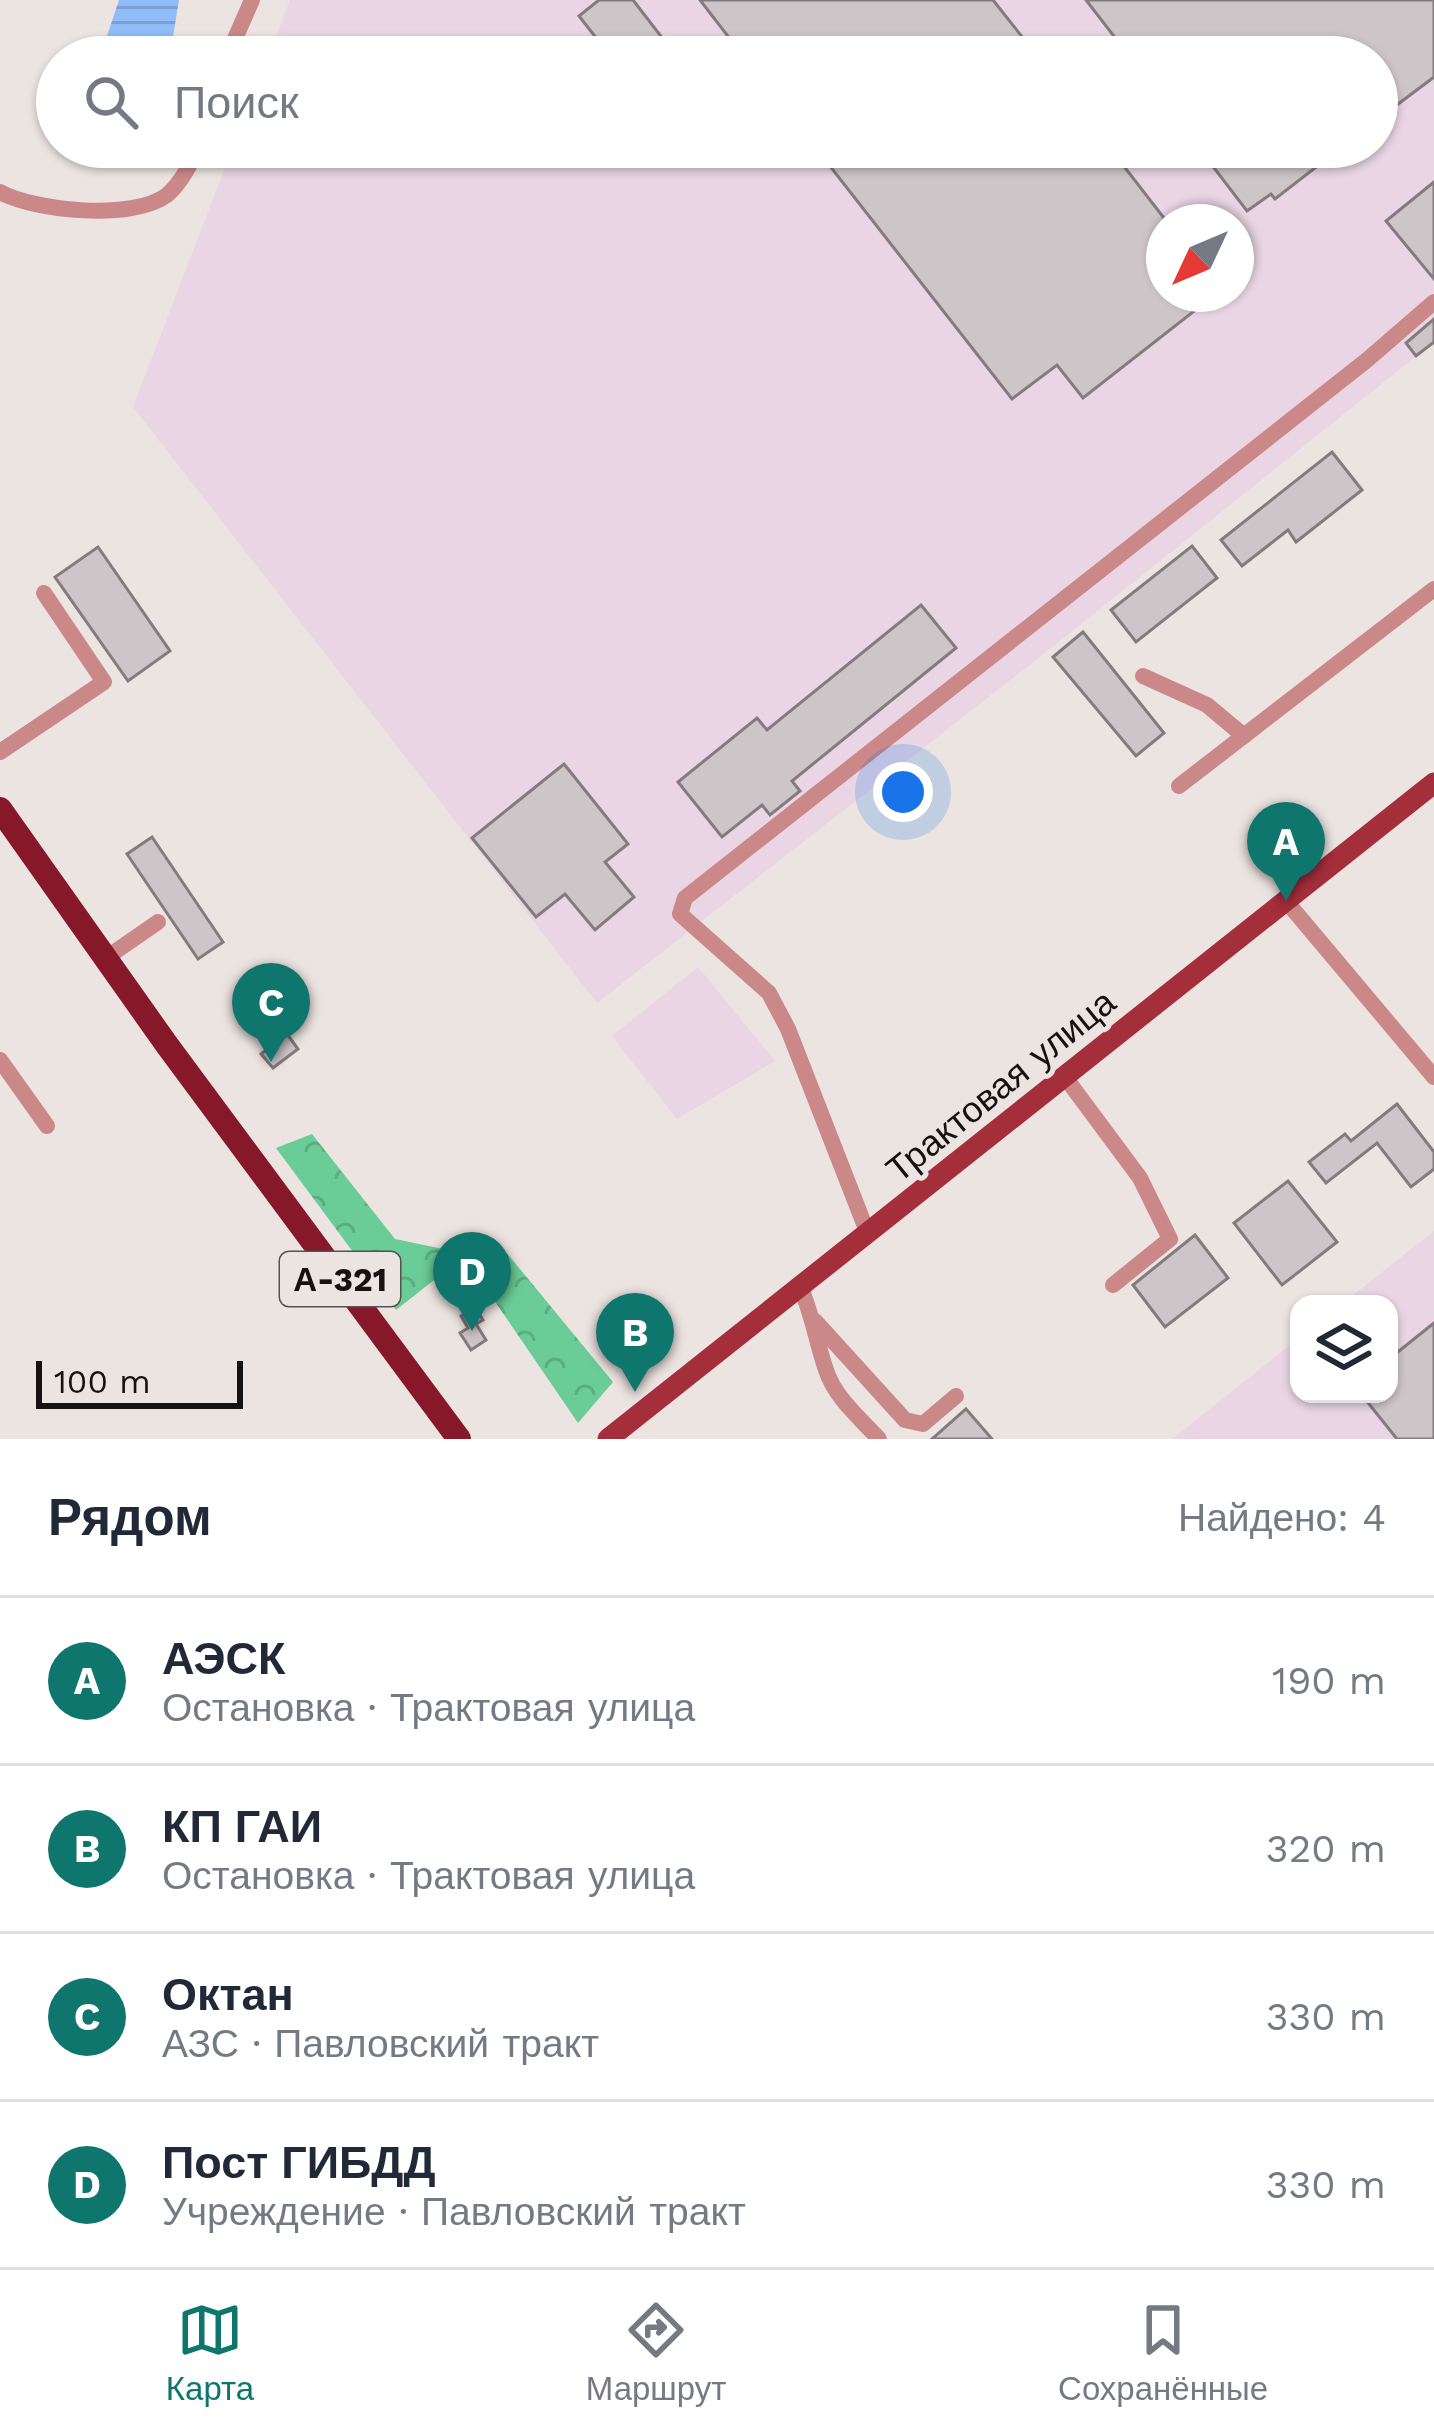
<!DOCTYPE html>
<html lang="ru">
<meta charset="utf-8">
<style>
body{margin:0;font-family:"Work Sans",sans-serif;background:#f2f2f3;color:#1f2937}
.controls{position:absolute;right:36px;bottom:36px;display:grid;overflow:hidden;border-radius:24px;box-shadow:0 3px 9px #0004}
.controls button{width:108px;height:108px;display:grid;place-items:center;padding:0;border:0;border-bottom:3px solid #e0e1e3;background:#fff;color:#1f2937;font:60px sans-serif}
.compass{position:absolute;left:1146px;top:204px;width:108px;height:108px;border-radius:50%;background:#fff;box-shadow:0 3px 9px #0004;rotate:226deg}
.scale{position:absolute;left:36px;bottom:30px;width:207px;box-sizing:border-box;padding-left:12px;border:6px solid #151211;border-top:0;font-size:33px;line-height:42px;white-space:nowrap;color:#151211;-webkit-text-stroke:9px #ece4e0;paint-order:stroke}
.you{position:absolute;left:903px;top:792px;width:42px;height:42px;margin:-30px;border:9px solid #fff;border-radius:50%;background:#1a73e8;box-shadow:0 0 0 18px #1a73e833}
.badge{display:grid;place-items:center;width:78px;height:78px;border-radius:50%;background:#0f766e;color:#fff;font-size:39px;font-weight:700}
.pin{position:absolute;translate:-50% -99px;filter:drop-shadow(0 3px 6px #0008)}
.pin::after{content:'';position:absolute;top:63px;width:42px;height:36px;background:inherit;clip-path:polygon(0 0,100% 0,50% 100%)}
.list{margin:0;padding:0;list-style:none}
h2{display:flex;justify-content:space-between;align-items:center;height:156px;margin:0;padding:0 48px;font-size:51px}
h2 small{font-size:39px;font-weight:400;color:#747a83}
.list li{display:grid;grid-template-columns:78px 1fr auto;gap:36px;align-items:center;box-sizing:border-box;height:168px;padding:0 48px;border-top:3px solid #e0e1e3}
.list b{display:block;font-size:45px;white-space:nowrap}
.list p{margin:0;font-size:39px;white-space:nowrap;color:#747a83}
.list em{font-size:39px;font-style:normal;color:#747a83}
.icon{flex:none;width:66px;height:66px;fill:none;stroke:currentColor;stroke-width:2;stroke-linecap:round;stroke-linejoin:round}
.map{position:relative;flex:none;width:1434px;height:1439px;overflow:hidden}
.search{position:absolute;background:#fff;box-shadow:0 3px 9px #0004;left:36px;right:36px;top:36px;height:132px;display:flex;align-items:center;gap:30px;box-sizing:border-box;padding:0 42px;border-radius:66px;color:#747a83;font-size:45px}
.sheet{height:828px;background:#fff}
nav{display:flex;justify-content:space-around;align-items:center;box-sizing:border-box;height:168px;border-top:3px solid #e0e1e3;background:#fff;font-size:33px;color:#747a83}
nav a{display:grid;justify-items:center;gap:6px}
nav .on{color:#0f766e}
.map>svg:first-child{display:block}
.industrial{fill:#e9d5e4;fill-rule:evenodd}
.forest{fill:url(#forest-crowns)}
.water{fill:url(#water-rules)}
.building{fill:#cec5c8;stroke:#837b7d;stroke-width:3}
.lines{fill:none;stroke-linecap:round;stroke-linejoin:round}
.minor{stroke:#ca8888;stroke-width:16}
.major{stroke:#a52e3b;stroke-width:21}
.highway{stroke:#871829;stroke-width:24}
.labels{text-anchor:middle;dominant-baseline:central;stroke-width:10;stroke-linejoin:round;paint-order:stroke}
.shield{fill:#ece4e0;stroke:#56514f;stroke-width:3}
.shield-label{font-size:33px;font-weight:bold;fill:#151211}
.street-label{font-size:36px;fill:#151211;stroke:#ece4e0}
</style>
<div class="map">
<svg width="1434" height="1439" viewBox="0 0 1434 1439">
<defs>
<pattern id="forest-crowns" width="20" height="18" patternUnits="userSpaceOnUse" patternTransform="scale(3)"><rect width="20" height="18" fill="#6acc97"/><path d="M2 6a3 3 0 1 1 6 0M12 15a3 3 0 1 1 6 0" fill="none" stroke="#5bae81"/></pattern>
<pattern id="water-rules" width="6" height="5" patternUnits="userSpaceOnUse" patternTransform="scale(3)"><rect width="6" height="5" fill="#90bdf8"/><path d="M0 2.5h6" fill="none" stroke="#7ba1d4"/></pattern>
</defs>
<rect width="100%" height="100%" fill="#ece4e0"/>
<g class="industrial">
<path d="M290,0H1434V342L1036,660L597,1003L133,407L233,147H1377V57H268ZM1164,222H1236V294H1164Z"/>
<path d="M698,967L775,1061L677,1119L612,1036Z"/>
<path d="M1434,1231V1439H1172L1299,1338V1394H1389V1304H1342Z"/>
</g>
<g class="forest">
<path d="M312,1134L395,1239L467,1254L396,1310L276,1148Z"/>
<path d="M501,1246L613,1382L578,1423L470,1265Z"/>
</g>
<path class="water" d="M119,0H179L170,55L100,57Z"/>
<g class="building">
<path d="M599,0H633L677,57H611L579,16Z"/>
<path d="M700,0H993L1038,57H744Z"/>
<path d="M1086,0H1434V77L1377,120V57H1130Z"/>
<path d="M815,147H1109L1164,218V294H1216L1083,398L1057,365L1012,399Z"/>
<path d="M1198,147H1342L1275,199L1271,194L1247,211Z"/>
<path d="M1434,182V279L1386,221Z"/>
<path d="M1434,319V342L1416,356L1406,343Z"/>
<path d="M1332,452L1362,490L1296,542L1288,530L1242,566L1221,540Z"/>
<path d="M1192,546L1217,578L1136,642L1111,610Z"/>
<path d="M98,547L170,651L128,681L55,577Z"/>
<path d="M921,605L956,648L792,781L800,791L770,815L762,805L722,837L678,782L757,718L767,730Z"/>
<path d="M1083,632L1164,733L1136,756L1053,657Z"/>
<path d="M564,764L628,844L605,862L634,897L595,930L565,894L536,917L472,838Z"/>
<path d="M152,837L223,942L198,959L127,854Z"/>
<path d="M263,998L276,1016L253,1034L240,1016Z"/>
<path d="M287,1034L298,1049L273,1068L261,1054Z"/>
<path d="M1397,1104L1434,1152V1169L1411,1187L1377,1143L1326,1183L1309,1162L1345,1134L1351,1141Z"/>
<path d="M1288,1181L1337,1242L1282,1285L1234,1223Z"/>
<path d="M1195,1235L1228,1278L1165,1327L1133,1285Z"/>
<path d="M475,1307L483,1320L476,1324L486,1340L471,1350L460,1333L468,1328L461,1316Z"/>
<path d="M1434,1323V1439H1397L1361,1394H1389V1359Z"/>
<path d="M966,1409L992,1439H932Z"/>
</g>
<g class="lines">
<g class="minor">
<path d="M227,57L252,0"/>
<path d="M0,192C35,211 133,221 167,195C180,184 192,163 197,147"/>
<path d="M1143,676L1207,705L1244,736"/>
<path d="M0,752L104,682L44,593"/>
<path d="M1179,786L1434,589"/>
<path d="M1286,901L1434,1077"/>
<path d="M106,958L158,922"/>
<path d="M0,1060L47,1126"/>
<path d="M1065,1077L1140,1178L1170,1239L1113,1285"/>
<path d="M868,1234L788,1029L769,993L680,914L685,898L1367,360L1434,302"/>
<path d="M800,1286C813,1316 816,1341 826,1370C835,1398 860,1418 879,1439"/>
<path d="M815,1321L905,1420L923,1424L956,1396"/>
</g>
<path class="major" d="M608,1439L1434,783"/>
<path class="highway" d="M0,809L167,1045L459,1439"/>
</g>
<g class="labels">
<rect class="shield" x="280" y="1252" width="120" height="54" rx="9"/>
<g class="shield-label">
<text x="340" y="1279">А-321</text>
</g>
<g class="street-label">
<text transform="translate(1001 1086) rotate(-39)">Трактовая улица</text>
</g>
</g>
</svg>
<div class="controls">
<button><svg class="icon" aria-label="layers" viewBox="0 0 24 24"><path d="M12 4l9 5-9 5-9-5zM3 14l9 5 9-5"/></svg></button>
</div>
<svg class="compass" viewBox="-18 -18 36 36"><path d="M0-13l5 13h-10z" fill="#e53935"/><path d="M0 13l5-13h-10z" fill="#747a83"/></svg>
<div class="scale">100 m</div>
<div class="you"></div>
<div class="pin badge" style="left:1286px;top:901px">A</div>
<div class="pin badge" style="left:635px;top:1392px">B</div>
<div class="pin badge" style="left:271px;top:1062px">C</div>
<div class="pin badge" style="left:472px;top:1331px">D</div>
<div class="search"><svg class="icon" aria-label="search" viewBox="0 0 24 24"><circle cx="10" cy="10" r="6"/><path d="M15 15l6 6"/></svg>Поиск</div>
</div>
<section class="sheet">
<h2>Рядом<small>Найдено: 4</small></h2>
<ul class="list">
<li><span class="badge">A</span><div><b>АЭСК</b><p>Остановка · Трактовая улица</p></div><em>190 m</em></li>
<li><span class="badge">B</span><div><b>КП ГАИ</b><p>Остановка · Трактовая улица</p></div><em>320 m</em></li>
<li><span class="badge">C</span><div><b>Октан</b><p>АЗС · Павловский тракт</p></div><em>330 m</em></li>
<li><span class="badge">D</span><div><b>Пост ГИБДД</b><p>Учреждение · Павловский тракт</p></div><em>330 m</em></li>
</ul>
</section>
<nav>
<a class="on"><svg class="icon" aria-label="map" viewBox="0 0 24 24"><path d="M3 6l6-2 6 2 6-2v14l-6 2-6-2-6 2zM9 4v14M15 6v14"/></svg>Карта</a>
<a><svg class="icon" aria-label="directions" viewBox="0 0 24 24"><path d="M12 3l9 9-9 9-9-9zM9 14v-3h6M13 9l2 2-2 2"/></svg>Маршрут</a>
<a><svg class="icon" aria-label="saved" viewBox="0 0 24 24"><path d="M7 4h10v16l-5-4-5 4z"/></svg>Сохранённые</a>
</nav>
